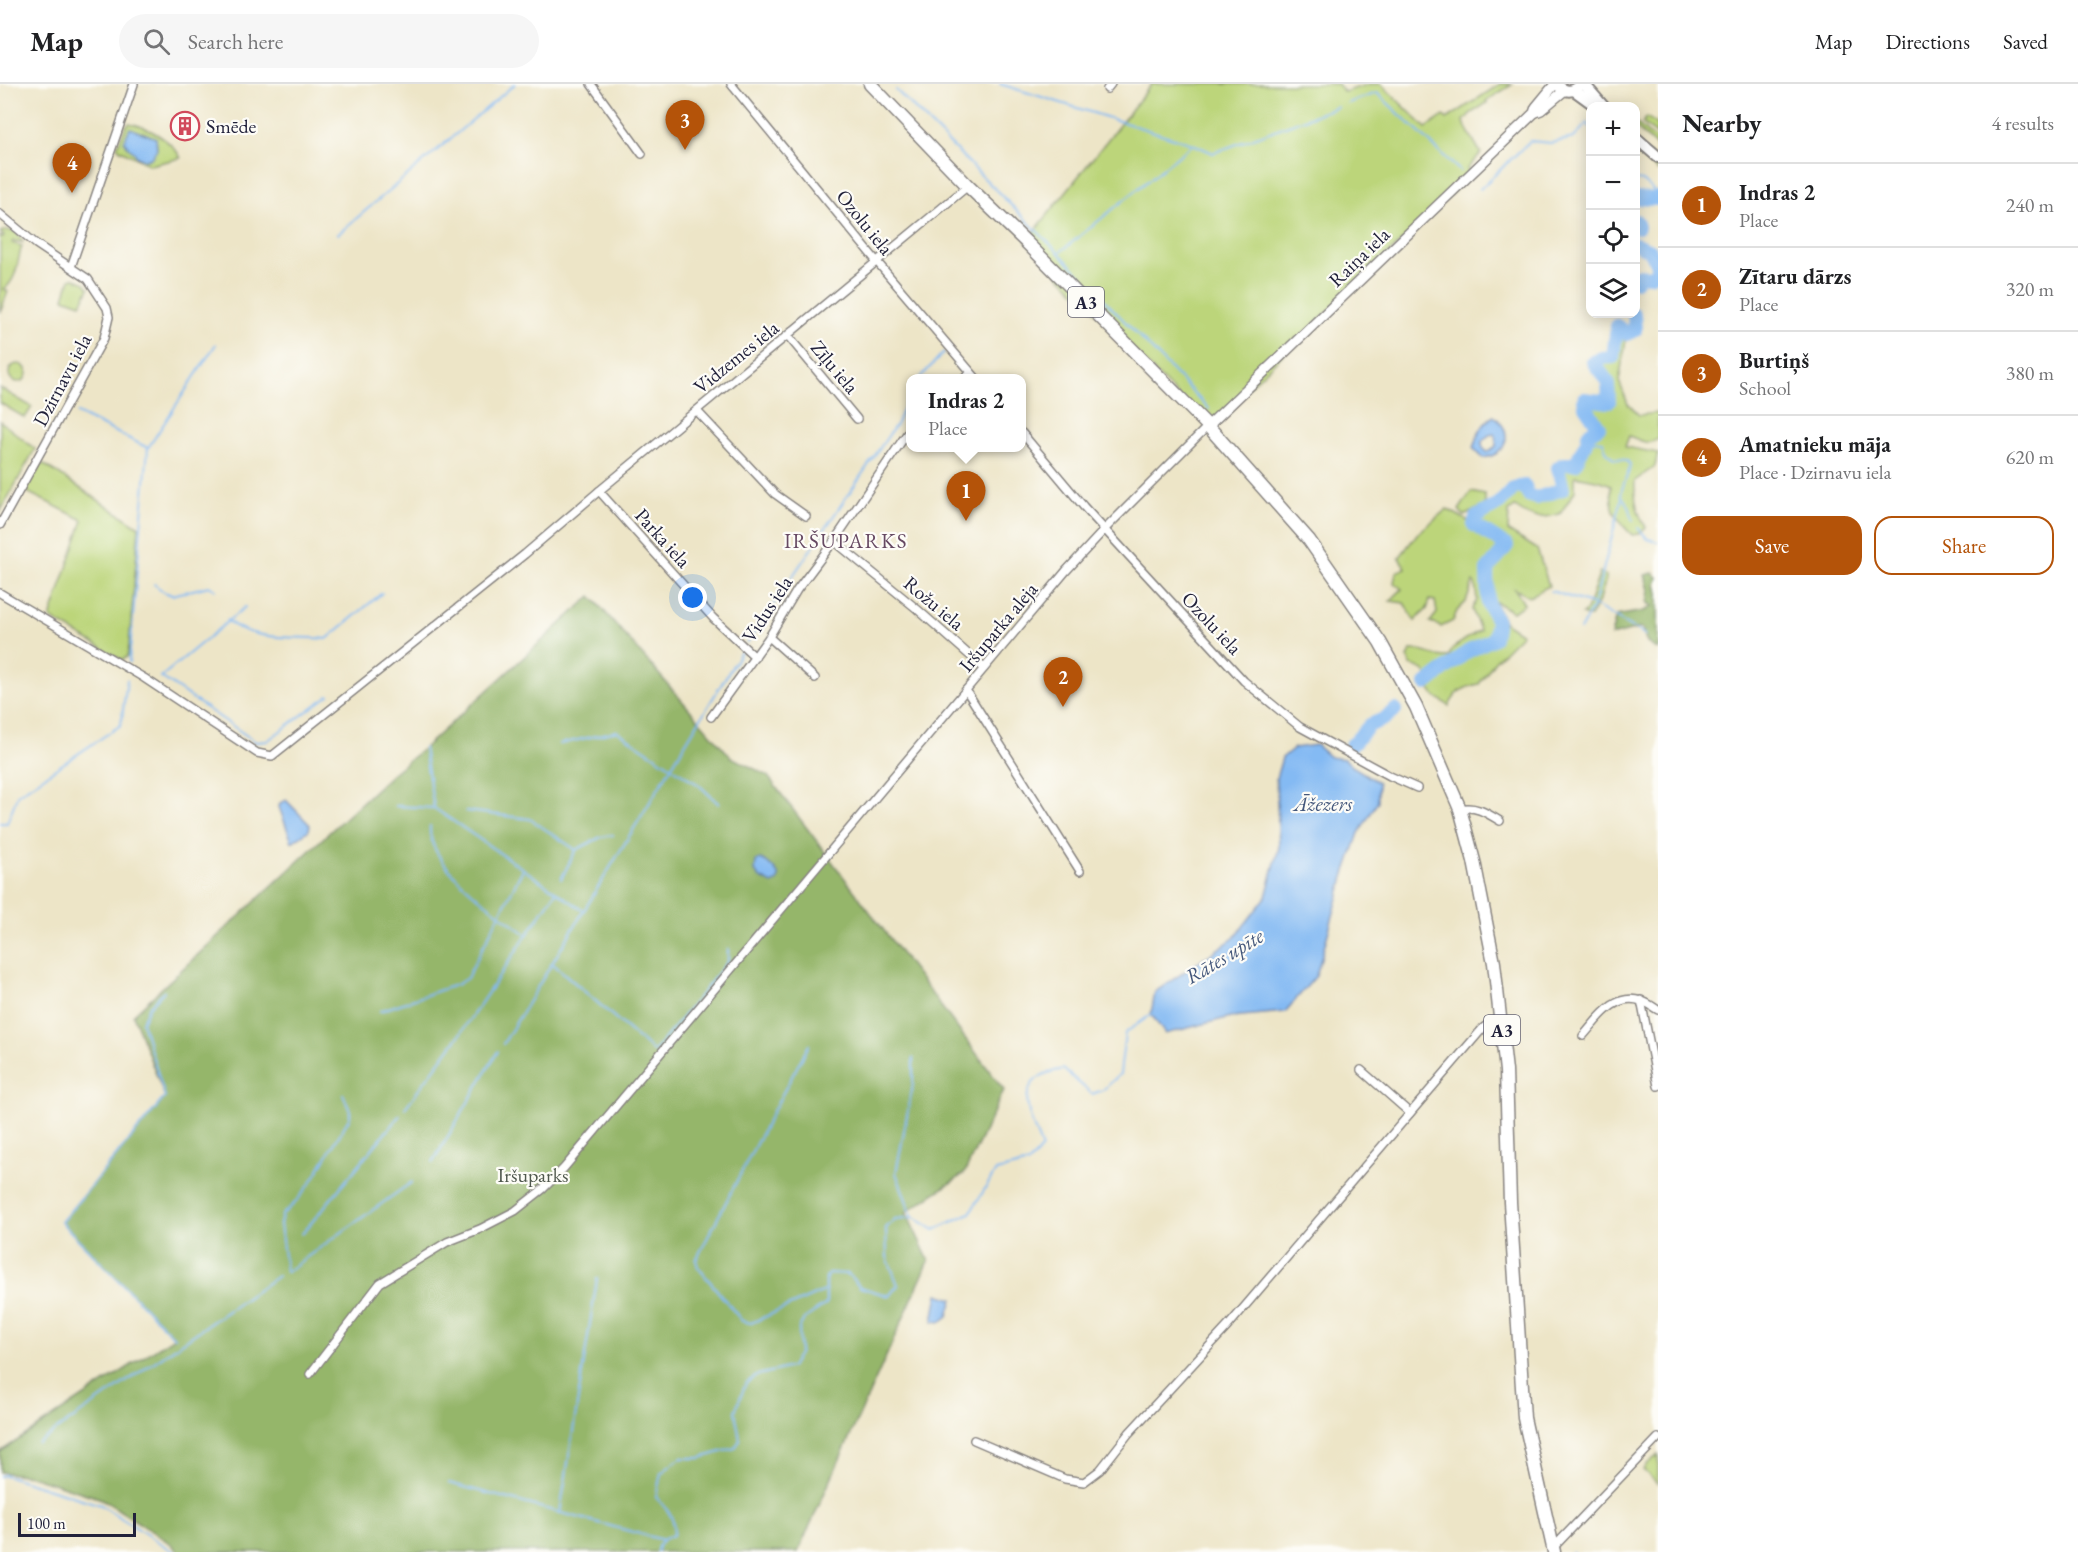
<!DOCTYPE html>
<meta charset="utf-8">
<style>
body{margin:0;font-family:"EB Garamond",serif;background:#f6f6f6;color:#202124}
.controls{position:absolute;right:18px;top:18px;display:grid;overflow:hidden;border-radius:12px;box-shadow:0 3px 15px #0003}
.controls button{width:54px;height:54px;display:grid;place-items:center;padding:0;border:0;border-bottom:2px solid #e0e0e0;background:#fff;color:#202124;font:30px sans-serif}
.scale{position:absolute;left:18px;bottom:15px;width:118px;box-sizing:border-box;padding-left:6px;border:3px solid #22223b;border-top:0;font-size:16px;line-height:21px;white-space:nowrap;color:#22223b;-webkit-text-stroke:4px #fdfcf7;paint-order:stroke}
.you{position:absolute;left:693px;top:514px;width:21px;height:21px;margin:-15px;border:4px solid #fff;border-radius:50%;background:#1a73e8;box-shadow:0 0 0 9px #1a73e833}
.badge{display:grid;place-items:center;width:39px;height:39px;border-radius:50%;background:#b45309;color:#fff;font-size:20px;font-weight:700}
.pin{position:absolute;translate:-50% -50px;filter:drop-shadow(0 2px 3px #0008)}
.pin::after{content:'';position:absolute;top:32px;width:21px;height:18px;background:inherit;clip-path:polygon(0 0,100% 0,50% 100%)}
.popup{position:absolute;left:906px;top:290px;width:120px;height:78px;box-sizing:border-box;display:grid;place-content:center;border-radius:12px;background:#fff;filter:drop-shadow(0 2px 4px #0005);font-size:20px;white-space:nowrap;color:#757577}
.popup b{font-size:22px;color:#202124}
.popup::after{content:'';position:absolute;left:50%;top:100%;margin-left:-12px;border:12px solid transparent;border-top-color:#fff}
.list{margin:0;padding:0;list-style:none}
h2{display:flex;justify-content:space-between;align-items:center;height:78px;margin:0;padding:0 24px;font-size:26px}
h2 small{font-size:20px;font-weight:400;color:#757577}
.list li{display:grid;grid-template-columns:39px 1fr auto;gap:18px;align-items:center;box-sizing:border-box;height:84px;padding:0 24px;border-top:2px solid #e0e0e0}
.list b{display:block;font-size:22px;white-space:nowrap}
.list p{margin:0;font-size:20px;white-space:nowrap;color:#757577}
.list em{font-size:20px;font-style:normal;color:#757577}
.actions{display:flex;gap:12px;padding:18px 24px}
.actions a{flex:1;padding:14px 0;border:2px solid #b45309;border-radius:18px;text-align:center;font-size:21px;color:#b45309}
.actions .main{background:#b45309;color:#fff}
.icon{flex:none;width:33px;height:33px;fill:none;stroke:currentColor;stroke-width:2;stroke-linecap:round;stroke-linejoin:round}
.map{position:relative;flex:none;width:1658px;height:1468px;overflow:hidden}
header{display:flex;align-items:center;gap:36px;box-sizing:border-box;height:84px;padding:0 30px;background:#fff;border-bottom:2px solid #e0e0e0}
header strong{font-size:28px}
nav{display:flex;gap:33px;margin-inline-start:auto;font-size:21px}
.search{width:420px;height:54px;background:#f6f6f6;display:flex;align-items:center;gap:15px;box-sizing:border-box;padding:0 21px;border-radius:33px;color:#757577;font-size:22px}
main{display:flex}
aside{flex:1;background:#fff}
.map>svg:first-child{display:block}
.green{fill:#bcd57a;stroke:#6f7c5a;stroke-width:1.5;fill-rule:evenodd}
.forest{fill:#95b66a;stroke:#5c6c52;stroke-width:1.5}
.water{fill:#84baf3;stroke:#536e97;stroke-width:1.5;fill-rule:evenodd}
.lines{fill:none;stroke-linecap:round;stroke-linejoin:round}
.stream{stroke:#84baf3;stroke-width:2}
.river{stroke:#84baf3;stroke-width:14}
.minor-casing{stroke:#888481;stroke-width:10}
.tertiary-casing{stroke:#888481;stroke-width:12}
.secondary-casing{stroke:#888481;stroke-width:14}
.trunk-casing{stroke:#888481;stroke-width:15}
.minor{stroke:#fff;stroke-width:7}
.tertiary{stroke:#fff;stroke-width:9}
.secondary{stroke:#fff;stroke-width:10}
.trunk{stroke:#fff;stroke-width:12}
.labels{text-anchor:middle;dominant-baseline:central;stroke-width:4.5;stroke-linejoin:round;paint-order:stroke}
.shield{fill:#fdfcf7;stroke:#646373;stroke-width:1.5}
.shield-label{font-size:18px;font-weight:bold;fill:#22223b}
.poi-label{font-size:20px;fill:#22223b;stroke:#fdfcf7;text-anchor:start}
.street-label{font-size:20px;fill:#22223b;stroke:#fdfcf7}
.park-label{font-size:20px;fill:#50584e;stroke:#fdfcf7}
.neighbourhood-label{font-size:21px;letter-spacing:1.5px;fill:#674a63;stroke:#fdfcf7}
.water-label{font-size:21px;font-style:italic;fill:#44577b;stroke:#fdfcf7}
</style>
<header>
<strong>Map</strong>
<div class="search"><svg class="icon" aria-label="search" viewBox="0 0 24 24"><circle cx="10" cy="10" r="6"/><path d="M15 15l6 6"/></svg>Search here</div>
<nav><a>Map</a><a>Directions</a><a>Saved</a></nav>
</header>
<main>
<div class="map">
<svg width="1658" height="1468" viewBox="0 0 1658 1468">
<rect width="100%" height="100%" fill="#fdfcf7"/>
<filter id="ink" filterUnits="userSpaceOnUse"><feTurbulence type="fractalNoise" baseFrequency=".0167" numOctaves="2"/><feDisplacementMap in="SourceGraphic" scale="12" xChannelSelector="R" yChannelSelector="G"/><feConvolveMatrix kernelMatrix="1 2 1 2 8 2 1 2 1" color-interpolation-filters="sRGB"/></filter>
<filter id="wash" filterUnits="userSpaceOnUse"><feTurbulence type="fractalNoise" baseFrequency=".008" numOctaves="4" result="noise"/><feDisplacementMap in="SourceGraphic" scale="24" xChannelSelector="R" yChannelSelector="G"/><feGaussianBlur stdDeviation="1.35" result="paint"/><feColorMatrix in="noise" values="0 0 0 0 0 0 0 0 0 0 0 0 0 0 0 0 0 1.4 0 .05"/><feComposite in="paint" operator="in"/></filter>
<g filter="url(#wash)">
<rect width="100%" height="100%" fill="#ede5c7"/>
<g class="green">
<path d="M1152,0H1338L1344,8L1369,0H1381L1426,44L1444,32L1447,35L1500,0H1513L1486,17L1487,19L1470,30L1464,37L1466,44L1481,69L1467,85L1472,90L1208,342L1026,158Z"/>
<path d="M1647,33L1658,42V51L1642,39Z"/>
<path d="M129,39C148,42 172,57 181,74L150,81L119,65L117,62L126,42ZM142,48L156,54L157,65L151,74L137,73L134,67Z"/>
<path d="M1636,39L1658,57V64L1636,44Z"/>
<path d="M1636,65L1650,71L1658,78V87L1636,69Z"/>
<path d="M7,146L16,148L23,158L13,157L12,159L22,162C17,176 18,195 4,205L8,207L0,229V152L3,154L4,152L0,148Z"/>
<path d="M73,194L85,199L89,204L81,220L64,214L70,195Z"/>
<path d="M1617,242L1627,250L1619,297L1628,320L1639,331L1658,329V355C1647,362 1640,356 1629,352L1625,363L1658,369L1655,382L1635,397C1634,414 1636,429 1646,443L1639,450L1632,451C1614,433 1611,426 1611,401L1601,397L1575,392V407L1560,430C1538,435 1534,436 1515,423L1509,427L1508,447L1537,465L1549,502L1529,513L1515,505L1524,520L1513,528L1494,517L1505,539L1522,550L1494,578L1479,600C1463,603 1456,608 1449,622C1444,618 1437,614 1433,610C1421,597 1435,586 1410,581L1408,574L1411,566C1426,565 1432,574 1448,573L1454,563L1480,546L1472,525L1477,516L1475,500L1473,498L1466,518L1457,527L1453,537L1441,543L1430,538L1437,529L1435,517L1430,516L1427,525L1415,537L1404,519L1390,517L1402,505L1394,499L1396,488L1406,484L1399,474L1417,450L1447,425L1470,438L1486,424L1500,419L1514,404L1525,402L1528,411L1537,414L1563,405L1560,387L1563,380H1575L1587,358L1588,350L1599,343L1585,322L1584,315L1608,318V298L1593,278L1602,274L1613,273Z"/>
<circle cx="18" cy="289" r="9"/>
<path d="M0,304L32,323L25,334L0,319Z"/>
<path d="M0,337L35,365L0,428Z"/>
<path d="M42,379L139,443L128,572L122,576L50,534L83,436L25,407Z"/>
<path d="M1471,408L1485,411V421L1464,432L1459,426Z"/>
<path d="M1600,488L1606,492V495L1600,515L1590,533L1582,530L1587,526Z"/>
<path d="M1658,1370V1400L1643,1386Z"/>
</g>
<g class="forest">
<path d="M1653,489L1658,493L1656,500L1658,509V566L1647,559L1642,544L1611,552L1616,532L1644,527L1653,522L1647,519L1649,506L1645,491Z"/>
<path d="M591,512L731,673L767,691L1004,1006L964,1090L906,1128L929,1177L798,1468H179L170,1459L102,1415L31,1392L0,1388V1368L174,1253L61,1138L165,1013L133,931L393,689L424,664Z"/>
</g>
<g class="water">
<path d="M130,44L156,54L157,65L151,74L146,76L137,73C134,66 126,64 124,57Z"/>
<path d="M1494,332C1514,348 1508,371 1483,374L1473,364C1477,352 1483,337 1494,332ZM1494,350L1496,354V362L1487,368L1483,364L1482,358L1489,351Z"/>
<path d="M1316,661L1330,673L1345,675L1352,682L1378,698V717L1359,749L1344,793L1316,892L1285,928L1231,933L1165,950L1151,930L1155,908L1234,854L1266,813L1279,763L1276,694L1282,674L1294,664Z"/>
<path d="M286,716L310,741L309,746L292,758L279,723L280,719Z"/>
<path d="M760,775C767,777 777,786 779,793L777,798L772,800L759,793L755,787L756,777Z"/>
<path d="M938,1210L953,1215L948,1232L940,1238L933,1237Z"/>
</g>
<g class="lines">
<g class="stream">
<path d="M1000,0L1193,60L1213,69L1337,23"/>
<path d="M896,6L1059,169L1209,325"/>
<path d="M1348,19L1377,9L1460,87"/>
<path d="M1636,96L1643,97L1658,111"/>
<path d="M1480,105L1530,57L1551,59L1574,54L1587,39L1590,43"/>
<path d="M338,150L515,0"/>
<path d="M1059,169L1193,60"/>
<path d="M920,294L944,268"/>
<path d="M77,329L148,364"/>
<path d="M1587,357L1593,356L1603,357L1606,367L1614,375L1626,376L1630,380C1630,390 1622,399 1621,411L1629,422L1633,436"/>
<path d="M1638,444L1648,455L1658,458"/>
<path d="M154,500L164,508L172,511L209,502L216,506"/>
<path d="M1551,507L1594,521L1645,551"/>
<path d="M245,523L161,593L256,658L267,657L329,611"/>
<path d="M227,536C251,558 296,552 327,555L382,509"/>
<path d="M1580,546L1594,521L1622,414"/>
<path d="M747,559L897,339L910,308"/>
<path d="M129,578L148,364L216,260"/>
<path d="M560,660L617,647L699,701L719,720"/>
<path d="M424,664L434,724L583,826"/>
<path d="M396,722L434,724"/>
<path d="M466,727L530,735L576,766"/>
<path d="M0,739H7L18,710L121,641L127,596"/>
<path d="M430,742C426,782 498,828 527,851"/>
<path d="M561,795L576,766L601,753L613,751"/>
<path d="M552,879L654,968L728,877V865"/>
<path d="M164,907L149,923L142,938L165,1013L61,1138L174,1253"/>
<path d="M380,927L458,900L467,894L523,785"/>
<path d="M503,960L741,568"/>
<path d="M809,961L772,1029L696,1176L698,1183L742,1237L751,1239L826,1206"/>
<path d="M343,1010L350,1027V1033L312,1097L296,1118L282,1131L280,1140L286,1188L412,1098"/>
<path d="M405,1024L458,953L556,808"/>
<path d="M433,1078L498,967"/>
<path d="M912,1132L896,1089L913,1000V974"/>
<path d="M302,1150L400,1031"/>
<path d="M38,1359L278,1192"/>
<path d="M0,1392L5,1391L101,1421L174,1468"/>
<path d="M449,1399L663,1456"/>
<path d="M560,1429L597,1195"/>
<path d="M657,1468C657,1458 665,1454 673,1451C677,1434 666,1425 656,1413L661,1389L681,1374H700L735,1364L740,1356L735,1327L746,1299L758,1291L791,1283L800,1268L799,1244L804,1235L826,1220V1193L829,1189L848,1190L860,1203L889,1212L898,1201L887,1173L886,1144L895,1135L914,1133L934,1146L970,1129L996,1087L1029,1079L1042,1064C1034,1042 1014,1008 1041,992C1047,988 1056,987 1063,985L1092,1010L1103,1006L1120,990L1125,949L1152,930"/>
<path d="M1572,1468H1573"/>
</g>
<g class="river">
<path d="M1636,114L1656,115L1658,113"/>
<path d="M1636,137L1638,143H1636"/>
<path d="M1636,160L1650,166L1658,183"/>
<path d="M1636,197L1639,191L1650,192L1658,186"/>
<path d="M1426,600L1467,568L1494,554L1497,537L1488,520L1487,486L1507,462L1474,441L1476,433L1500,419L1514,404L1525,402L1528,411L1537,414L1563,405L1558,384L1563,380H1575L1587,357L1588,350L1599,343L1585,322L1584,315L1609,318L1608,298L1593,278L1602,274L1613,273L1617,242L1627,250L1635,246L1634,230"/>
<path d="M1351,662L1370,641L1384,635L1395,626"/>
</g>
</g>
</g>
<g filter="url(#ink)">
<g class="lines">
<g class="minor-casing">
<g id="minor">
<path d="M591,0L642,70"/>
<path d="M731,0L878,179L976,294"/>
<path d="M1107,5L1111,0"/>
<path d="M0,130L36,160L88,195L107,224L109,233L104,254L0,441"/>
<path d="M71,183L134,0"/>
<path d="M788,252L857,335"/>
<path d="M964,294L971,289"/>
<path d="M697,327L775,410L806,432"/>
<path d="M1022,349L1084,423L1244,597L1300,643L1390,692L1417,704"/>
<path d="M599,407L713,534L755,573"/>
<path d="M834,457L917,525L984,584"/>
<path d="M0,509L144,594L257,669L272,672L525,470L599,407L968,102"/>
<path d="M769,553L815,594"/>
<path d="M966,606L1080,787"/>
<path d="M711,633L769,553L797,506L834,457L910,345"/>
<path d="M1460,725C1475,721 1487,729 1500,737"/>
<path d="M1641,916L1658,1002"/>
<path d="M1583,952C1598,935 1615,908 1641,917C1647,918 1653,923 1658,926"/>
<path d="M1361,986L1410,1029"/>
<path d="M310,1290L380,1199L447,1158L480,1145L515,1127L543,1105L564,1084L1066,487L1105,445L1208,342"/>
<path d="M974,1356L1065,1395L1084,1398L1100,1386L1129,1349L1228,1242L1483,944L1491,938L1501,936"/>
<path d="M1552,1465L1658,1354"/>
</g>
</g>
<g class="tertiary-casing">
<g id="tertiary">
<path d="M1536,28L1541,26L1565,6"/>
<path d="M1208,342L1534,29L1536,23L1555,0"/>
</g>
</g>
<g class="secondary-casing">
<g id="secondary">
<path d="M1557,0C1564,9 1574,9 1581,0"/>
<path d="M1584,0L1603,22"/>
<path d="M1574,6L1596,22"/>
<path d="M1636,54L1658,73"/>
</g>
</g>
<g class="trunk-casing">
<path id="trunk" d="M870,0L968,102L1026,158L1208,342L1309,456L1380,558L1416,623L1460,725L1474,777L1494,879L1506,987L1510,1118L1524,1334L1554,1468"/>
</g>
<use href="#minor" class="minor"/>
<use href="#tertiary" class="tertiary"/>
<use href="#secondary" class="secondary"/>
<use href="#trunk" class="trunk"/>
</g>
</g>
<defs>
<g id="building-ring" transform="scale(1.5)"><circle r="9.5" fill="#fdfcf7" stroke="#d1495b" stroke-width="1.5"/><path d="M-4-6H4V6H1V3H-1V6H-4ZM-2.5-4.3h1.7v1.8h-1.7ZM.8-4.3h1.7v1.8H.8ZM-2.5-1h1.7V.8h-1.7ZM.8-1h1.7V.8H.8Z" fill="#d1495b"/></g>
</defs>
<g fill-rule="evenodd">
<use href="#building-ring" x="185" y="42"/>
</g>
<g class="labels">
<g class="shield">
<rect x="1068" y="203" width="36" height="30" rx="4.5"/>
<rect x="1484" y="931" width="36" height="30" rx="4.5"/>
</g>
<g class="shield-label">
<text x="1086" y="218">A3</text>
<text x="1502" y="946">A3</text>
</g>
<g class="poi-label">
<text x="206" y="42">Smēde</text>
</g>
<g class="street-label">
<text transform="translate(865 138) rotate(51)">Ozolu iela</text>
<text transform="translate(1359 173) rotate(-44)">Raiņa iela</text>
<text transform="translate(736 273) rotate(-39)">Vidzemes iela</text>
<text transform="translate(835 283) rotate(50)">Zīļu iela</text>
<text transform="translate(62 296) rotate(-62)">Dzirnavu iela</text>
<text transform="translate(663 454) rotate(48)">Parka iela</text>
<text transform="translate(934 519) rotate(40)">Rožu iela</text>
<text transform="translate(767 525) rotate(-57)">Vidus iela</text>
<text transform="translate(1212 539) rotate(47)">Ozolu iela</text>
<text transform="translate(998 543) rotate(-50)">Iršuparka aleja</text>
</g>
<g class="park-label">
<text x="533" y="1091">Iršuparks</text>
</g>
<g class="neighbourhood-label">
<text x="846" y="456">IRŠUPARKS</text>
</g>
<g class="water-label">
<text x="1323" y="719">Āžezers</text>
<text transform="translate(1224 872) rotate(-31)">Rātes upīte</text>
</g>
</g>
</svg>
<div class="controls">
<button>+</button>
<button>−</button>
<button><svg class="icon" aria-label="locate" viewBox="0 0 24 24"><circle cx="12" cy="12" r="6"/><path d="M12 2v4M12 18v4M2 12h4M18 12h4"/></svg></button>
<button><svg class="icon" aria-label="layers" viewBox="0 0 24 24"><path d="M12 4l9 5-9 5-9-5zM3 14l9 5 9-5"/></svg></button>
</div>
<div class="scale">100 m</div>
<div class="you"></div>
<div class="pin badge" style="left:966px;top:437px">1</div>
<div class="popup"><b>Indras 2</b>Place</div>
<div class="pin badge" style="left:1063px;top:623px">2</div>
<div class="pin badge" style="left:685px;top:66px">3</div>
<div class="pin badge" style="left:72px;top:109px">4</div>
</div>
<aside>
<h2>Nearby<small>4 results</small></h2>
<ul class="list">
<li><span class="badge">1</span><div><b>Indras 2</b><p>Place</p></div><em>240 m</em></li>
<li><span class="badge">2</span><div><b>Zītaru dārzs</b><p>Place</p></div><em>320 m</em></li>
<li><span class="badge">3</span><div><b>Burtiņš</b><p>School</p></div><em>380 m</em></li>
<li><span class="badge">4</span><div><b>Amatnieku māja</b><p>Place · Dzirnavu iela</p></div><em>620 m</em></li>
</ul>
<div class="actions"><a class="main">Save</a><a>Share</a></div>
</aside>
</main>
